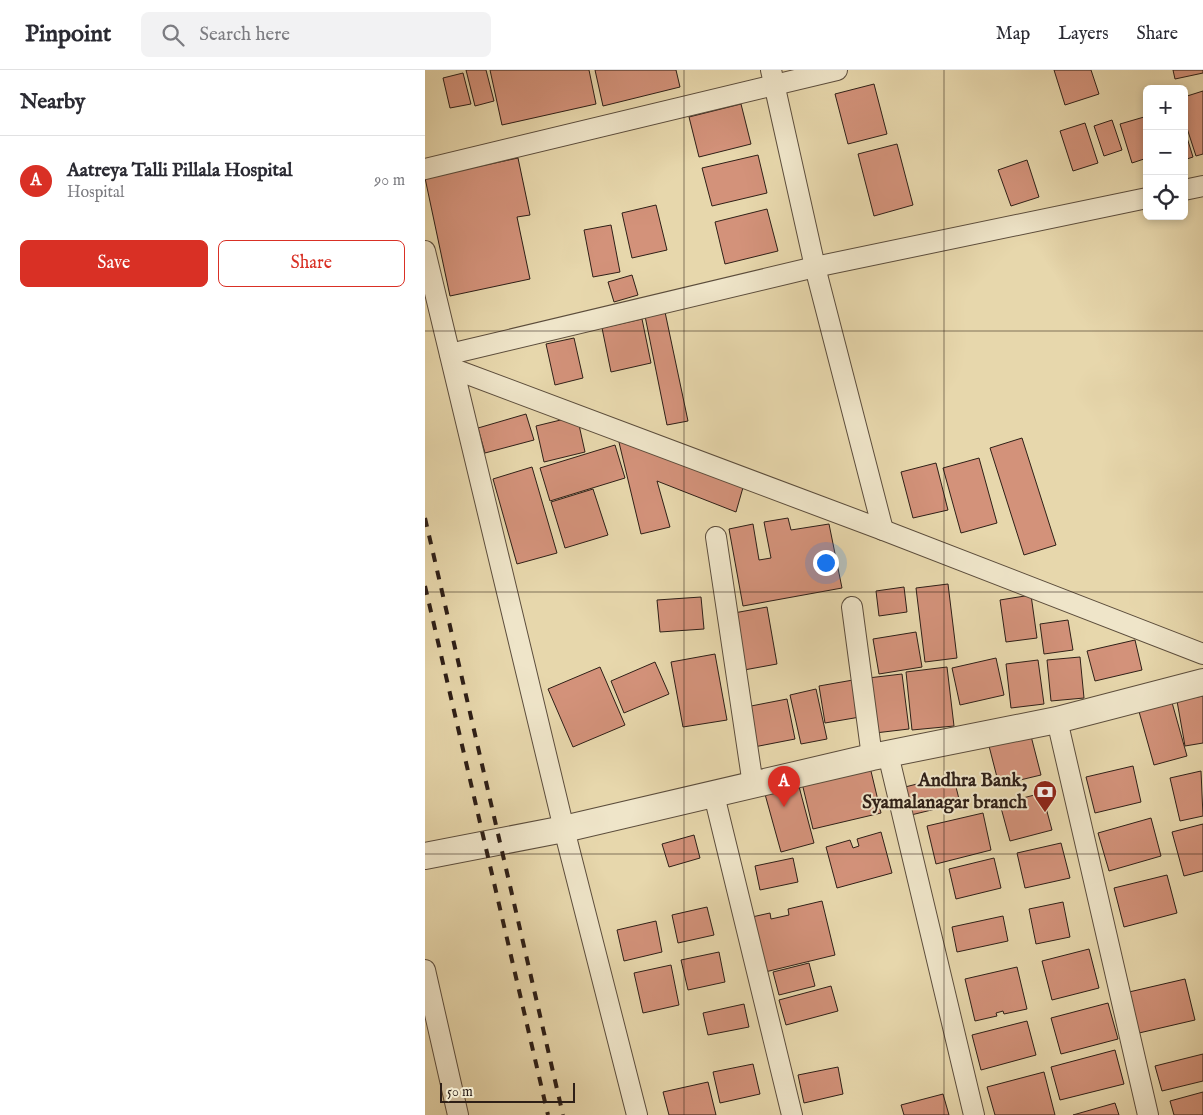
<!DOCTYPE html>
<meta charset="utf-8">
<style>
body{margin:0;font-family:"IM FELL English",serif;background:#f2f2f3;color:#2b2b33}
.controls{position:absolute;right:15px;top:15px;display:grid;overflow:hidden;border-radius:8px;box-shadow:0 2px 8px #0003}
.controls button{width:45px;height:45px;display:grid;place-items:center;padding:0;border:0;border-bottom:1px solid #e1e1e2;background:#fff;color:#2b2b33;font:25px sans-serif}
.scale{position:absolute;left:15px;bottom:12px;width:135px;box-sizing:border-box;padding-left:5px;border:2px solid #2e1f17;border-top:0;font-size:14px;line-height:18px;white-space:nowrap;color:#2e1f17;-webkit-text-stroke:4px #efe5c9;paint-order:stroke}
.you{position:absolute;left:400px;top:492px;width:18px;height:18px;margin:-12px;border:4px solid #fff;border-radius:50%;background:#1a73e8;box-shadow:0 0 0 8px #1a73e833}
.badge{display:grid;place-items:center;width:32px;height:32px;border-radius:50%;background:#d93025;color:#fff;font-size:16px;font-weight:700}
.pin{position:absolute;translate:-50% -41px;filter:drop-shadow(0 1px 2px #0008)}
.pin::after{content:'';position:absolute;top:26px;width:18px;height:15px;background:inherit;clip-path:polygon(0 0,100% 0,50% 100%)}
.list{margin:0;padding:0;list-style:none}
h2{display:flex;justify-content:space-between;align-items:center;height:65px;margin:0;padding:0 20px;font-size:21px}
h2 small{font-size:16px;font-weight:400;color:#7c7c81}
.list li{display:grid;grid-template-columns:32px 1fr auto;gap:15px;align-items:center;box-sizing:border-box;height:90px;padding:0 20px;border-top:1px solid #e1e1e2}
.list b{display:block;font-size:19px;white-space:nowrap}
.list p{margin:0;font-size:16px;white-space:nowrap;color:#7c7c81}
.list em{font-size:16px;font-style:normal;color:#7c7c81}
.actions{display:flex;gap:10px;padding:15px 20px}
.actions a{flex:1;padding:11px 0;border:1px solid #d93025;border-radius:8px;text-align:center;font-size:18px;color:#d93025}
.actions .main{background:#d93025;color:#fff}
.icon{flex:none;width:28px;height:28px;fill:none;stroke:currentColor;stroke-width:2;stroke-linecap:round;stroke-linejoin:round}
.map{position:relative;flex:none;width:778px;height:1045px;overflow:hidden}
header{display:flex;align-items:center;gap:30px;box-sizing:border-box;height:70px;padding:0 25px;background:#fff;border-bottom:1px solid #e1e1e2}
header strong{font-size:24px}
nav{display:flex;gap:28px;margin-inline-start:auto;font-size:18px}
.search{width:350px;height:45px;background:#f2f2f3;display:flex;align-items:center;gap:12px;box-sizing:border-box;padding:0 18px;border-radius:8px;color:#7c7c81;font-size:19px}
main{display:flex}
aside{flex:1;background:#fff}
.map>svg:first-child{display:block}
.building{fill:#d3927a;stroke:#2e1f17}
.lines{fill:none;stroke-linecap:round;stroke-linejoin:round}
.minor-casing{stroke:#5c4d3c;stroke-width:22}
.tertiary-casing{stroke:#5c4d3c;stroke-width:28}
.minor{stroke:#efe5c9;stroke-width:20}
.tertiary{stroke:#efe5c9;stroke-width:26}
.rail{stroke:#2e1f17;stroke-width:4;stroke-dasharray:9 9;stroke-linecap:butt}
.grid{fill:none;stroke:#2e1f17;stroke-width:1;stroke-opacity:0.55}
.labels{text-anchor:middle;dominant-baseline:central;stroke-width:4;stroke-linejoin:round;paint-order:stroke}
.poi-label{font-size:19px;font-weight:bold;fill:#2e1f17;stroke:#efe5c9;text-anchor:end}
</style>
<header>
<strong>Pinpoint</strong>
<div class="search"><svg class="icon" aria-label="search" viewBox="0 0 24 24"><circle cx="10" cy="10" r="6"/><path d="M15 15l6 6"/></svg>Search here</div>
<nav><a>Map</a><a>Layers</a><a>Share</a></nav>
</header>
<main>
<aside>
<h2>Nearby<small></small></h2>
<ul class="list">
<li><span class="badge">A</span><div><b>Aatreya Talli Pillala Hospital</b><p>Hospital</p></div><em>90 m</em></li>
</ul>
<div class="actions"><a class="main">Save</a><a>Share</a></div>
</aside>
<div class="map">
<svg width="778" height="1045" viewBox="0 0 778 1045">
<rect width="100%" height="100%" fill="#e7d7ac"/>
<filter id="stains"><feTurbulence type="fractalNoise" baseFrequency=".004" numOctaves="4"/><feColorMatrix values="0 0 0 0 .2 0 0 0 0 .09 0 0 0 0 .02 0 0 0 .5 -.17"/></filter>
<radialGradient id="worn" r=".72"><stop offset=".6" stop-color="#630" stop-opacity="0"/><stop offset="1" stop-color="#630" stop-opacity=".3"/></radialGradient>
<g class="building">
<path d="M41,0H61L69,31L50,36Z"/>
<path d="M65,0H164L171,34L77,55Z"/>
<path d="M170,0H251L255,17L178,36Z"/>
<path d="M629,0H666L674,24L640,35Z"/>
<path d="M748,0H778V3L750,9Z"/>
<path d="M38,3L46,34L25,38L18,8Z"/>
<path d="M449,14L462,64L423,74L410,24Z"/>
<path d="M778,21V84L771,86L759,49V27Z"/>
<path d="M316,34L326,74L274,87L264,47Z"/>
<path d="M719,47L722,57V88L707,93L695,54Z"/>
<path d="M687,50L697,80L679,86L669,56Z"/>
<path d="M660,53L673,93L648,101L635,61Z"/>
<path d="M759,58L768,87L759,90Z"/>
<path d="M472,74L488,135L449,146L433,84Z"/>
<path d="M333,85L342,123L287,136L277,98Z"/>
<path d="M93,88L105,145L92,147L105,209L25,226L0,108Z"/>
<path d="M602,90L614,127L586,136L573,100Z"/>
<path d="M231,135L242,180L207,188L197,143Z"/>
<path d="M342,139L353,181L300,194L290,152Z"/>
<path d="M186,155L195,202L168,207L159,160Z"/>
<path d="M207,205L213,225L189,232L183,212Z"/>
<path d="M240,242L263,351L242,355L220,246Z"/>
<path d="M217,249L226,293L186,302L177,258Z"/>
<path d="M149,268L158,308L130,315L121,274Z"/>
<path d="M101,344L109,370L60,383L53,358Z"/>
<path d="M152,346L160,382L119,392L111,356Z"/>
<path d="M192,364L319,414L311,442L232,411L245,457L216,464Z"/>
<path d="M597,368L631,475L599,485L565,378Z"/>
<path d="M190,375L200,408L125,431L115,398Z"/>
<path d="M554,388L572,453L536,463L518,398Z"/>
<path d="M511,393L523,440L488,448L476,402Z"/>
<path d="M107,397L132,483L92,494L68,409Z"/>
<path d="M168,419L183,465L140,478L126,432Z"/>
<path d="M363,448L366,460L404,454L417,518L318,536L304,459L328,454L334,490L346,488L339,452Z"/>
<path d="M523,514L532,588L500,592L491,518Z"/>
<path d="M479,517L482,542L454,546L451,521Z"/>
<path d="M606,525L612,568L581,572L575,530Z"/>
<path d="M276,527L279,559L235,562L232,530Z"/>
<path d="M342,537L352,594L319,600L309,543Z"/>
<path d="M643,550L648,580L619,584L615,554Z"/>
<path d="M491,562L497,597L454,604L448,569Z"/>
<path d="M710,570L717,600L670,611L662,581Z"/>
<path d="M290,584L302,650L258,657L246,592Z"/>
<path d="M655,587L659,628L626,631L622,590Z"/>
<path d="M571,588L579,625L535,635L527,598Z"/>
<path d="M613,590L619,634L586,638L581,594Z"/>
<path d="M230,592L244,624L199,643L186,611Z"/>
<path d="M175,597L200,655L148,677L123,619Z"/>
<path d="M522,597L529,656L487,660L481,602Z"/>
<path d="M477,604L484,659L450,663L443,608Z"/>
<path d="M428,610L435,647L400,653L394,616Z"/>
<path d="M391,619L402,669L376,674L365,625Z"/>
<path d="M778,626V673L760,676L752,631Z"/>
<path d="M362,629L370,669L329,677L321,637Z"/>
<path d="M746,629L762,686L729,695L713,638Z"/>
<path d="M606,666L616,705L574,715L564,676Z"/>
<path d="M708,696L716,732L670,743L661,707Z"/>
<path d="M445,697L456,743L388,759L377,713Z"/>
<path d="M776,701L778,746L755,751L745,708Z"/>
<path d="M528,705L535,733L486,745L480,717Z"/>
<path d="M372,709L389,773L356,782L338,717Z"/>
<path d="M617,723L627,760L585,771L575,734Z"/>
<path d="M558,743L566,780L511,794L502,756Z"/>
<path d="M726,748L736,786L684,801L673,763Z"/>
<path d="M778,754V801L759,806L747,762Z"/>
<path d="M456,762L467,803L412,818L401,777L425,770L428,778L434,776L432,769Z"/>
<path d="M269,765L275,788L244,797L237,774Z"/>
<path d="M636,773L645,808L600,818L592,783Z"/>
<path d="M368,788L373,812L335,820L330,796Z"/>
<path d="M569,788L576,818L531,829L524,799Z"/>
<path d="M742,805L752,843L699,857L689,818Z"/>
<path d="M397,831L410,885L340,902L327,847L345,843L346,849L364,845L363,839Z"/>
<path d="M638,832L645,867L611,874L604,839Z"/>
<path d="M282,837L289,865L253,873L247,845Z"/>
<path d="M578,846L583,871L532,882L527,857Z"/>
<path d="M231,851L237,882L199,891L192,860Z"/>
<path d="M664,879L674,918L627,930L617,891Z"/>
<path d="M294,882L300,912L263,920L256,890Z"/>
<path d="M384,893L390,916L354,925L348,902Z"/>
<path d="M246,895L254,935L218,943L209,903Z"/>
<path d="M592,897L602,939L579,944L578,941L571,943L572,946L550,951L540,909Z"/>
<path d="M760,909L770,950L714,963L704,922Z"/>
<path d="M406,916L413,941L361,955L354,930Z"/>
<path d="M683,933L693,969L636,984L626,948Z"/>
<path d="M319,934L324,957L283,965L278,943Z"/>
<path d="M602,951L611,985L556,1000L547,965Z"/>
<path d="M690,980L699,1014L635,1030L626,997Z"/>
<path d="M778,984V1011L737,1021L730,996Z"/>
<path d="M328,994L335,1024L295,1033L288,1002Z"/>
<path d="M413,997L418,1024L379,1033L373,1005Z"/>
<path d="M619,1002L630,1045H570L562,1017Z"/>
<path d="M283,1012L291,1045H244L238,1022Z"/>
<path d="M778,1022V1045H749L745,1031Z"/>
<path d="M518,1024L524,1045H479L476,1035Z"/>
<path d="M690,1033L694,1045H648Z"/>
</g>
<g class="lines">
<g class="minor-casing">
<g id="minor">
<path d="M346,0L390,197L458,460"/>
<path d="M0,99L412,0"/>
<path d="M759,120L778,116"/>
<path d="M0,181L139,759L212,1045"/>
<path d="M25,284L390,197L722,128"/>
<path d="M29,299L458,460L778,584"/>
<path d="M291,467L328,715"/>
<path d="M427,537L447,687"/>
<path d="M632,650L723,1045"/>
<path d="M463,684L549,1045"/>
<path d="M289,725L367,1045"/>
<path d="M0,900L33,1045"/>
</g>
</g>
<g class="tertiary-casing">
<path id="tertiary" d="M0,786L139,759L447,687L632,650L778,612"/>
</g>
<use href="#minor" class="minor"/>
<use href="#tertiary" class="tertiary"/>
<g class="rail">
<path d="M0,448L138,1045"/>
<path d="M0,516L123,1045"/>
</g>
</g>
<path class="grid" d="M259,0V1045M519,0V1045M0,261H778M0,522H778M0,784H778"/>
<defs>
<g id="bank-pin" transform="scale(1.25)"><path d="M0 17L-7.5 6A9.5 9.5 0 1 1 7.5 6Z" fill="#8f2418" stroke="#efe5c9"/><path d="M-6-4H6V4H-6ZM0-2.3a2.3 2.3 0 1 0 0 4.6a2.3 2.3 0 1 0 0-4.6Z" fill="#fff"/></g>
</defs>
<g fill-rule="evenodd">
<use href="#bank-pin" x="620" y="722"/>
</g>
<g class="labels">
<g class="poi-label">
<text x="602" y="711">Andhra Bank,<tspan x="602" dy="22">Syamalanagar branch</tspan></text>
</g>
</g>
<rect width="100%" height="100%" filter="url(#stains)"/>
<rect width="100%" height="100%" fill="url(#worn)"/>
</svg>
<div class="controls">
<button>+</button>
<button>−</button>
<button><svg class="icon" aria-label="locate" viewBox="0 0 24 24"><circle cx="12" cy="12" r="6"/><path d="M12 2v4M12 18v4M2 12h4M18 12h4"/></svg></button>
</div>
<div class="scale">50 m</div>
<div class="you"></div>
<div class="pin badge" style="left:359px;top:737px">A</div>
</div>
</main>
